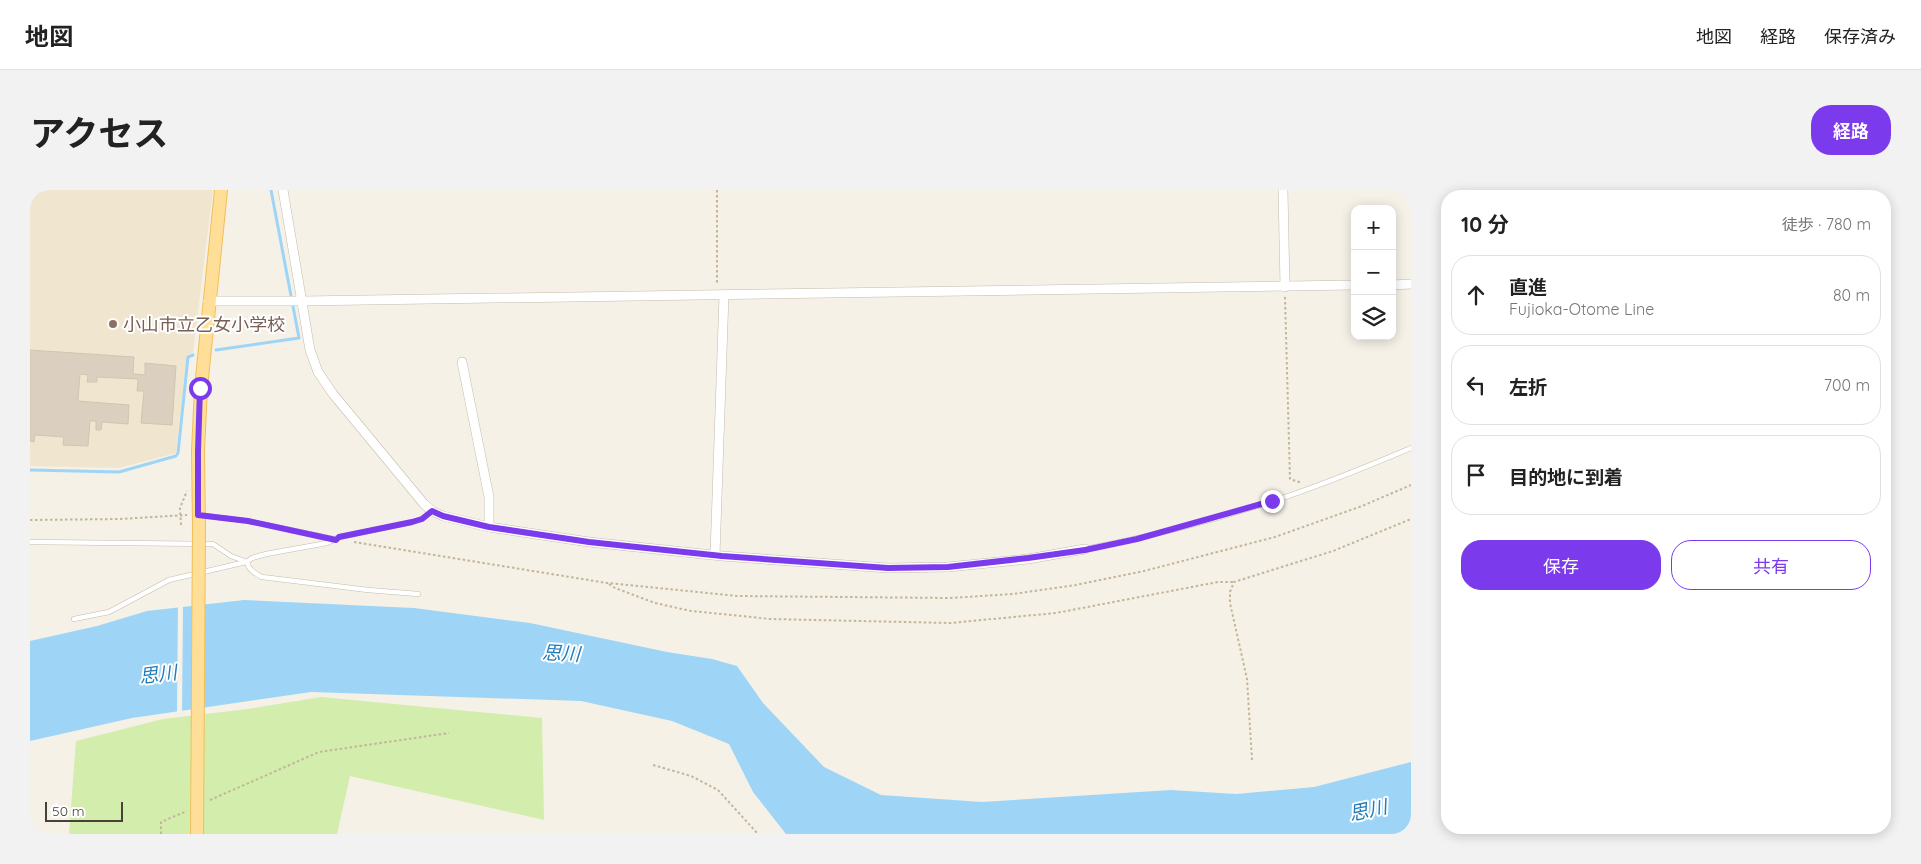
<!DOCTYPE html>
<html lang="ja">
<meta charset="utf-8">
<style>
body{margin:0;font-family:Quicksand,"Noto Sans JP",sans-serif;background:#f2f2f2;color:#222}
.controls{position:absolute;right:15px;top:15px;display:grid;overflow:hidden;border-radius:10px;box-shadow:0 2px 12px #0003}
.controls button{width:45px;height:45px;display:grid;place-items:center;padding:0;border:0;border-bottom:1px solid #e0e0e0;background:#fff;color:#222;font:25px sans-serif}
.scale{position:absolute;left:15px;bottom:12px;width:78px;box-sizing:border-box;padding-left:5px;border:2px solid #494135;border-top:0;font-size:14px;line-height:18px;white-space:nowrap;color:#494135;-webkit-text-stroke:4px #fff;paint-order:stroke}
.stop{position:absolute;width:15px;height:15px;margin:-11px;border:4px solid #7c3aed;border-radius:50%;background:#fff}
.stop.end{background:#7c3aed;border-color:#fff;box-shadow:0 1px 5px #0008}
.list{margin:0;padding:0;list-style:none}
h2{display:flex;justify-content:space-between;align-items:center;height:65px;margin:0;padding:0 20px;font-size:21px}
h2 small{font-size:16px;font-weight:400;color:#767676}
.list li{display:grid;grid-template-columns:32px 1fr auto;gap:15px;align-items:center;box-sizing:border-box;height:80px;margin:0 10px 10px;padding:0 10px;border:1px solid #e0e0e0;border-radius:20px}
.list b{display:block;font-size:19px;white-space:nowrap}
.list p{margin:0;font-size:16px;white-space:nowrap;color:#767676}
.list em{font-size:16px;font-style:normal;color:#767676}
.actions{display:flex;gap:10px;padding:15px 20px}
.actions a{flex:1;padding:11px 0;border:1px solid #7c3aed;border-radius:20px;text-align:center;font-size:18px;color:#7c3aed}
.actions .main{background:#7c3aed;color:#fff}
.icon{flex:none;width:28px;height:28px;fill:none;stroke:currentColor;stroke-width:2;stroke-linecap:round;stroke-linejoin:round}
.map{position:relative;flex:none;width:1381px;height:644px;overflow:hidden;border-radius:20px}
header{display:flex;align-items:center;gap:30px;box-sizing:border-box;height:70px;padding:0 25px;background:#fff;border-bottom:1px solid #e0e0e0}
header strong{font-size:24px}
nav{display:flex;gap:28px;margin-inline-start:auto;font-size:18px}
.intro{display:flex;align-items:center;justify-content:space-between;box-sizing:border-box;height:120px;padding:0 30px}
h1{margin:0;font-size:35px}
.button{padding:12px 22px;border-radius:20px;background:#7c3aed;color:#fff;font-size:18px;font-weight:700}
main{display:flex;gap:30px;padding:0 30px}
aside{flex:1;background:#fff;border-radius:20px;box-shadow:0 2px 12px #0003}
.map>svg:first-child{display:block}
.education{fill:#f0e6d0}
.green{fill:#d2edac}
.water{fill:#9ed5f7}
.pier{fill:#f5f1e7}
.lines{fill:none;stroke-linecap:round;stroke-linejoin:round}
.stream{stroke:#9ed5f7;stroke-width:3}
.building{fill:#dbcfbf;stroke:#d4c4ae}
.lane-casing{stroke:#c5bbac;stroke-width:5.5}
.street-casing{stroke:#c5bbac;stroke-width:10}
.primary-casing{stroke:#f0bf5b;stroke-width:14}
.path{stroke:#c5b499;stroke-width:2;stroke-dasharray:2.5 2.5;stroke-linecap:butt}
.lane{stroke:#fff;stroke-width:4.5}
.street{stroke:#fff;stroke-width:9}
.primary{stroke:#ffdf97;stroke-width:12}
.primary-bridge-casing{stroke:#f0bf5b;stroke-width:14;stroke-linecap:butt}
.primary-bridge{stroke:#ffdf97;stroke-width:12}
.route{stroke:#7c3aed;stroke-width:6}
.education-dot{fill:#8d6e63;stroke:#fff;stroke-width:2}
.labels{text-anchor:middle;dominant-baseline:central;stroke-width:4;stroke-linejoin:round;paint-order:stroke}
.education-label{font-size:18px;fill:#785e54;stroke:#fff;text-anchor:start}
.water-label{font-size:19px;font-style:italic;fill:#227cb8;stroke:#fff}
</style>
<header>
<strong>地図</strong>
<nav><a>地図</a><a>経路</a><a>保存済み</a></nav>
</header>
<div class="intro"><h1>アクセス</h1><a class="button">経路</a></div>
<main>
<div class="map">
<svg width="1381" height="644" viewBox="0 0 1381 644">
<rect width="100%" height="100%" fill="#f5f1e7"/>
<path class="education" d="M0,0H183L163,163L157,165L146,263L89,278L0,276Z"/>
<path class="green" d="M291,507L512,528L514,630L320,586L307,644H39L46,551L133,529L218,519Z"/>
<path class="water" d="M214,410L384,418L500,433L637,462L682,469L707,476L733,513L794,577L851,605L952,612L1141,600L1206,604L1284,597L1381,572V644H756L723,602L699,554L642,531L551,511L281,502L102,528L0,551V451L67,436L117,421Z"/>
<path class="pier" d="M153,414L152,523H147L148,415Z"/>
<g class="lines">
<g class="stream">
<path d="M186,160L269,148L241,0"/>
<path d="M0,280L89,282L146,266L148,263L158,167L163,165"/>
</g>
</g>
<path class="building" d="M0,160L104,167L103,184L115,185V173L146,176L142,235L111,233L114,201H107L108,189L67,187V192H57L58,185L50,184L48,211L99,215L98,234L72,232L71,240H66V231H60L58,256L33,255L34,247L5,245L4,252L0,251Z"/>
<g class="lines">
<g class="lane-casing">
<g id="lane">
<path d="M169,325L218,331L304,349"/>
<path d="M0,352L183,354L201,366L217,372"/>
<path d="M1055,359C1118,347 1182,331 1243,311C1290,296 1336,277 1381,258"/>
<path d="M388,404L338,400L232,387C225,383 219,381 217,372L222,368L236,364L297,353L309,347L383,332L392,329L402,321"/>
<path d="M44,429L79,422L139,390L216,372"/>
</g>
</g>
<g class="street-casing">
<g id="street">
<path d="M253,0L280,160L288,182L303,204L394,314L402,321L413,326L459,337L559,352L692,366L858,378L918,377L998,369L1055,359"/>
<path d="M1253,0L1255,97"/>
<path d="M1362,95L1381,94"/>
<path d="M178,111H273L1325,95"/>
<path d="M432,172L459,307V337"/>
<path d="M685,365L694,105"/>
</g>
</g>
<g class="primary-casing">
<path id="primary" d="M169,336L168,261L171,198L191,0"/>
</g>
<g class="path">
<path d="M687,0V95"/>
<path d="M1255,107L1260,289L1272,293"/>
<path d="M0,330L90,329L157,325"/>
<path d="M151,335L150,318L157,301"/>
<path d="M324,352L577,393L707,406L920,408L983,404L1046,395L1114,381L1245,347L1332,316L1381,295"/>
<path d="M579,394L585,398L625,413L661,421L740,429L920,433L1026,423L1188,392H1204"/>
<path d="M1222,570L1217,489L1200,413V402L1204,392L1303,361L1381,329"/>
<path d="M623,575L661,586L688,600L728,644"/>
<path d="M180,610L289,562L419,543"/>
<path d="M131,644V632L157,621"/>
</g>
<use href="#lane" class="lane"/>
<use href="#street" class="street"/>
<use href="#primary" class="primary"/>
<g class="primary-bridge-casing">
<path id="primary-bridge" d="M167,644L169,336"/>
</g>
<use href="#primary-bridge" class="primary-bridge"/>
</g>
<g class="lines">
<path class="route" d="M170,198L168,261V325L218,331L306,350L309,347L382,332L392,329L402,321L413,326L459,337L559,352L692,366L858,378L918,377L998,368L1055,360L1107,349L1242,311"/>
</g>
<circle class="education-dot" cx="83" cy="134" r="5"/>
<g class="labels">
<g class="education-label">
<text x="93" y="134">小山市立乙女小学校</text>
</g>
<g class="water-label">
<text transform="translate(531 463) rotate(3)">思川</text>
<text transform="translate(128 484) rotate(-7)">思川</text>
<text transform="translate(1338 620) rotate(-12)">思川</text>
</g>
</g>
</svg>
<div class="controls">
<button>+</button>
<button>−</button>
<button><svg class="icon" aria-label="layers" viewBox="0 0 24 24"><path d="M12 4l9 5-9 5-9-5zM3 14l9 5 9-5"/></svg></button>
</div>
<div class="scale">50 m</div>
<div class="stop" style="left:170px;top:198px"></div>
<div class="stop end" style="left:1242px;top:311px"></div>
</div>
<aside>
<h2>10 分<small>徒歩 · 780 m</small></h2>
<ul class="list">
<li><svg class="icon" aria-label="ahead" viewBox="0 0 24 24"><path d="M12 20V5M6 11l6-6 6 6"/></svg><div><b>直進</b><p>Fujioka-Otome Line</p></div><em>80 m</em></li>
<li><svg class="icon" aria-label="left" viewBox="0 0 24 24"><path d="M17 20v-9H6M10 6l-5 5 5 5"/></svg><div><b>左折</b></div><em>700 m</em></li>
<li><svg class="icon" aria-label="arrive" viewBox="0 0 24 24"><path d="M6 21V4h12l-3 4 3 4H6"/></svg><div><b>目的地に到着</b></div></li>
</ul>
<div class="actions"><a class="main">保存</a><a>共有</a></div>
</aside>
</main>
